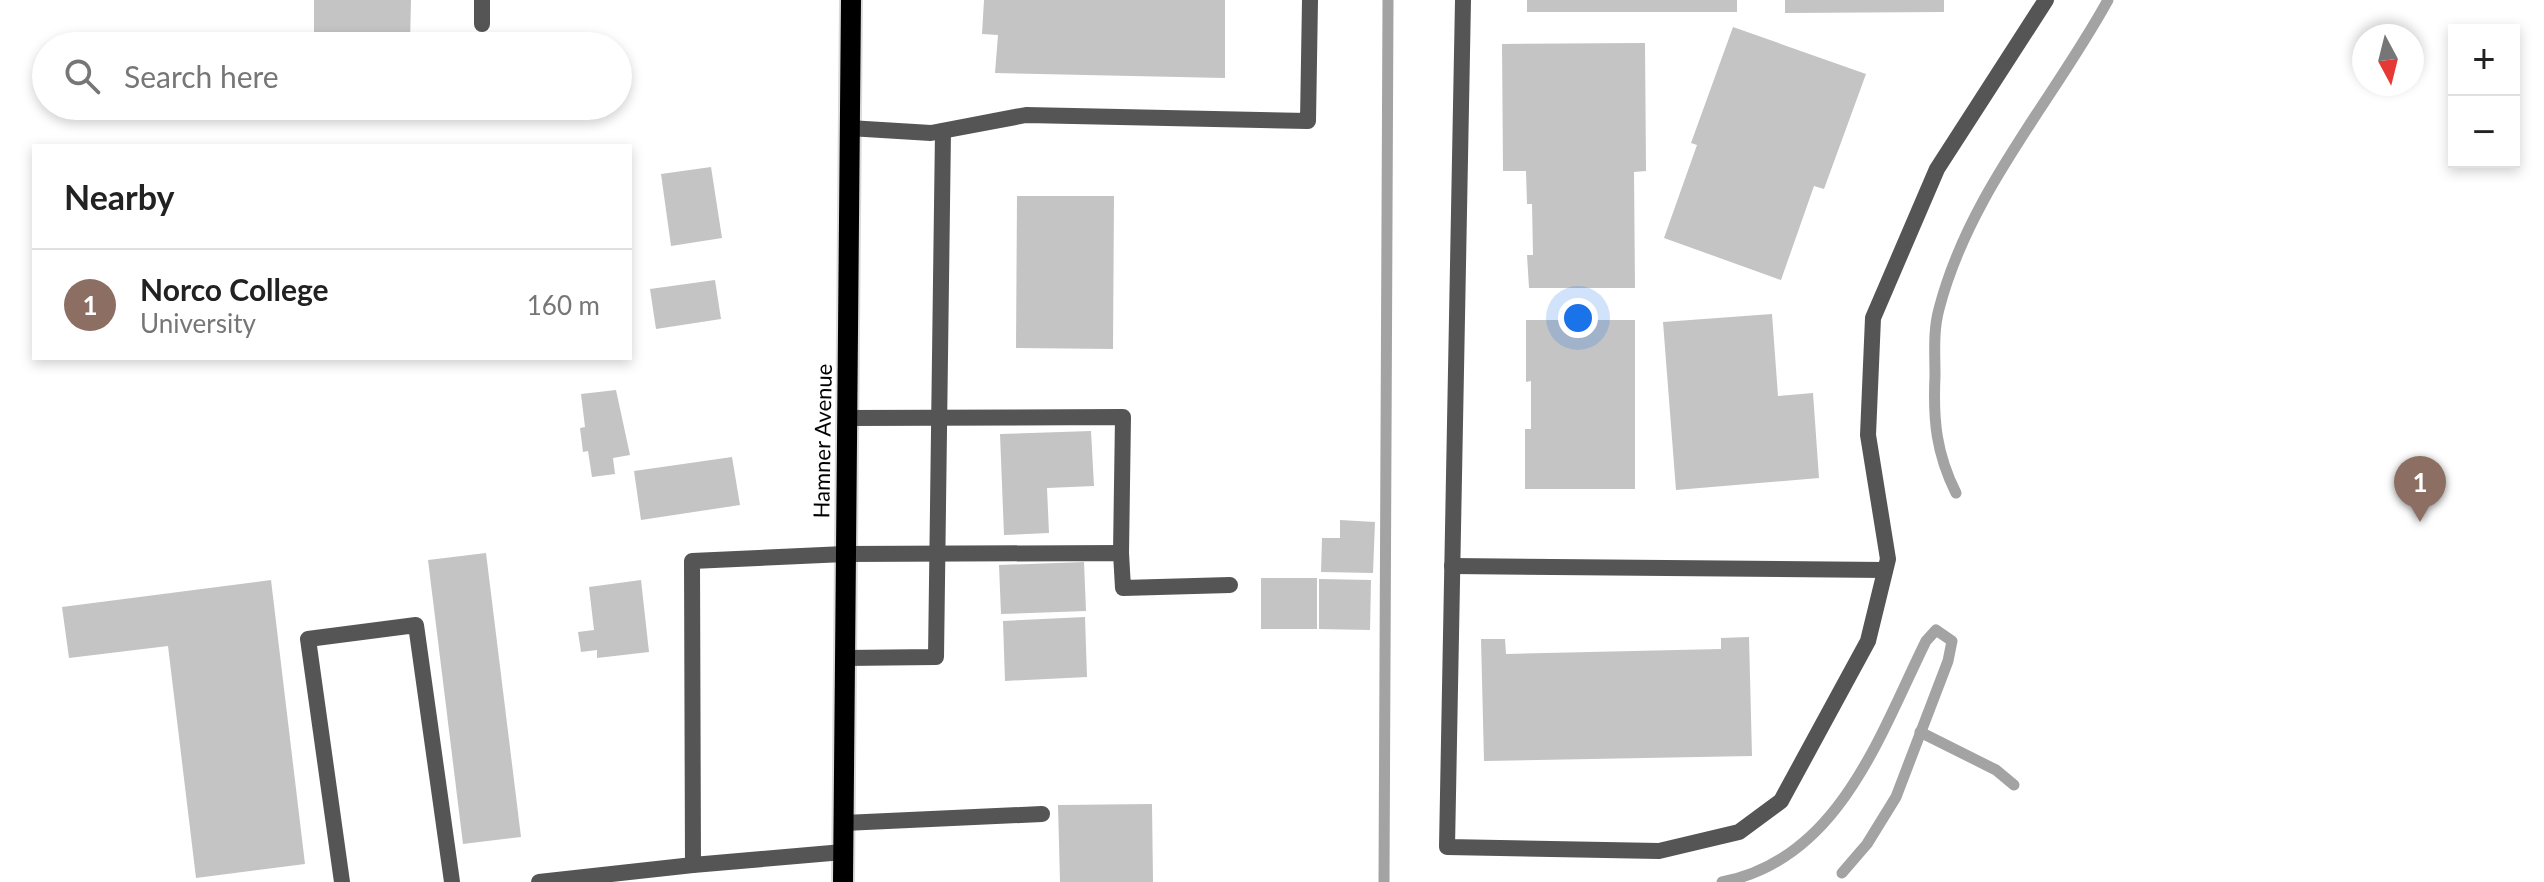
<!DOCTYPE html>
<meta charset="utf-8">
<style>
body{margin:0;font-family:Lato,sans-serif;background:#f6f6f6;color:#222}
.controls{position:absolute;right:24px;top:24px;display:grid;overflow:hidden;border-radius:0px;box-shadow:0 4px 12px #0003}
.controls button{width:72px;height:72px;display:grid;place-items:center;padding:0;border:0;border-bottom:2px solid #e0e0e0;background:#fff;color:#222;font:40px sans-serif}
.compass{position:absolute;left:2352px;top:24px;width:72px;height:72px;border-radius:50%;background:#fff;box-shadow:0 4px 12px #0003;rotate:173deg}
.you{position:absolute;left:1578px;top:318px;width:28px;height:28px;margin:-20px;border:6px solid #fff;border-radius:50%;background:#1a73e8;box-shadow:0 0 0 12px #1a73e833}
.badge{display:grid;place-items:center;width:52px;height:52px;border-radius:50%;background:#1a73e8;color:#fff;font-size:26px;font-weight:700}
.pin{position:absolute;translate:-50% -66px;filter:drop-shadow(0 2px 4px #0008)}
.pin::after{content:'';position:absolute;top:42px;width:28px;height:24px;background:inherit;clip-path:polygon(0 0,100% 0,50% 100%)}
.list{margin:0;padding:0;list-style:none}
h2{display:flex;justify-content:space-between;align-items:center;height:104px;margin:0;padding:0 32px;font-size:34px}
h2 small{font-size:26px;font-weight:400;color:#767676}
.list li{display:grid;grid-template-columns:52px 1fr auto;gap:24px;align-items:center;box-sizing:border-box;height:112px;padding:0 32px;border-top:2px solid #e0e0e0}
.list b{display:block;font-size:30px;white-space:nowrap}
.list p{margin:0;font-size:26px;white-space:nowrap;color:#767676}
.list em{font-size:26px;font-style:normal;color:#767676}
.icon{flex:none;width:44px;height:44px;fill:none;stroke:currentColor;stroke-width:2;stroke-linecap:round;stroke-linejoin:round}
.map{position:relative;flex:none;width:2544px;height:882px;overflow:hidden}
.search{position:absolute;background:#fff;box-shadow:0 4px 12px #0003;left:32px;top:32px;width:600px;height:88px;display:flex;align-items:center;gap:20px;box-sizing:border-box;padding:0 28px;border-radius:44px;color:#767676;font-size:30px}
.panel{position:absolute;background:#fff;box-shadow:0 4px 12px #0003;left:32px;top:144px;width:600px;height:216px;border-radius:0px}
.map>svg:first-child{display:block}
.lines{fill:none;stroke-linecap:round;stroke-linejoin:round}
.stream{stroke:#a3a3a3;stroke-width:11}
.building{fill:#c4c4c4}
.primary-casing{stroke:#dbdbdb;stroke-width:24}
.lane{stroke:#555;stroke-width:16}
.primary{stroke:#000;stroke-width:20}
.labels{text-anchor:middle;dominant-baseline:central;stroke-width:8;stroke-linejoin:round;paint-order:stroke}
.street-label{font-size:22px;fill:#000;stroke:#fff}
</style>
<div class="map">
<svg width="2544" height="882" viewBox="0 0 2544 882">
<rect width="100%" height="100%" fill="#fff"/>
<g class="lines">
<g class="stream">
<path d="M1956,493C1936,453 1933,420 1935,376C1935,353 1933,331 1939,309C1969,193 2052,102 2108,0"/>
<path d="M1920,732L1996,770L2014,785"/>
<path d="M1384,882L1388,0"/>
<path d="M1722,882C1839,860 1880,734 1926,641L1936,630L1952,641L1948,661L1896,797L1867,844L1842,873"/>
</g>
</g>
<g class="building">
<path d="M314,0H411L410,44L314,46Z"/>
<path d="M984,0H1225V78L995,73L998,35L982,34Z"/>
<rect x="1527" y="0" width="210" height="12"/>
<path d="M1785,0H1944V12L1785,13Z"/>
<path d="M1733,27L1866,74L1824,189L1814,186L1781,280L1664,238L1697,145L1691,143Z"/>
<path d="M1645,43L1646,171L1634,172L1635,288H1529L1527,255H1533L1532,204H1527L1526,171H1503L1502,44Z"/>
<path d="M711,167L722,238L671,246L661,174Z"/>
<path d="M1017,196H1114L1113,349L1016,348Z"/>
<path d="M715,280L721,319L656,329L650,289Z"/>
<path d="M1772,314L1778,396L1813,393L1819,478L1676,490L1663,322Z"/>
<path d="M1526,320H1635V489H1525V429H1531V381L1526,382Z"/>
<path d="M616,390L630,455L613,458L615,474L592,477L588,451L583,452L580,428L585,427L581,394Z"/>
<path d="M1091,431L1094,486L1047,488L1049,533L1004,535L1000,434Z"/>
<path d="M732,457L740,505L641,520L634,471Z"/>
<path d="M1340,520L1375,522L1373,573L1321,572L1322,538H1340Z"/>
<path d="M486,553L521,837L463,844L428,560Z"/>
<path d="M1084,562L1086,611L1001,614L999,565Z"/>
<rect x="1261" y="578" width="56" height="51"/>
<path d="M1319,579L1371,580L1370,630L1319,629Z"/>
<path d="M271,580L305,864L196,878L168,646L69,658L62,607Z"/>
<path d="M641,580L649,652L597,658V650L581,652L578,632L594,630L589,587Z"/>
<path d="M1085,617L1087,677L1005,681L1003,621Z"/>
<path d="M1749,637L1752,756L1484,761L1481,639H1505L1506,654L1721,649V638Z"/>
<path d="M1152,804L1153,882H1060L1058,805Z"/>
</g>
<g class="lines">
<g class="primary-casing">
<path id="primary" d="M843,882L851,0"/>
</g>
<g class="lane">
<path d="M482,0V24"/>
<path d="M1463,0L1447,847L1659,851L1739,832L1781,801L1868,641L1888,559L1868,435L1873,318L1937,169L2046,0"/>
<path d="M849,128L931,133L1026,115L1308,121L1310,0"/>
<path d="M847,418L1123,417L1121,553"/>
<path d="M1452,566L1885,570"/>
<path d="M845,658L936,657L943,131"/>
<path d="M844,823L1042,814"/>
<path d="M843,852L693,865L692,561L845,554L1121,553L1123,588L1230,585"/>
<path d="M342,882L308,639L416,625L452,882"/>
<path d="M539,882L693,865"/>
</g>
<use href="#primary" class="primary"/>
</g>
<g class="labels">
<g class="street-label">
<text transform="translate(822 441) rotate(-89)">Hamner Avenue</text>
</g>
</g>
</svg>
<div class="controls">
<button>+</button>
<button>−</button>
</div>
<svg class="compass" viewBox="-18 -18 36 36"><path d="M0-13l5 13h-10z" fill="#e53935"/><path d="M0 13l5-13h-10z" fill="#767676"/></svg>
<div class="you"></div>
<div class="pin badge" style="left:2420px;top:522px;background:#8d6e63">1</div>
<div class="search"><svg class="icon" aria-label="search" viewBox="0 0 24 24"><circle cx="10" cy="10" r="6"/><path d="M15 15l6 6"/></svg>Search here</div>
<section class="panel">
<h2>Nearby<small></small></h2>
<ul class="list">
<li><span class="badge" style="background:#8d6e63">1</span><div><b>Norco College</b><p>University</p></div><em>160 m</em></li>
</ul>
</section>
</div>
